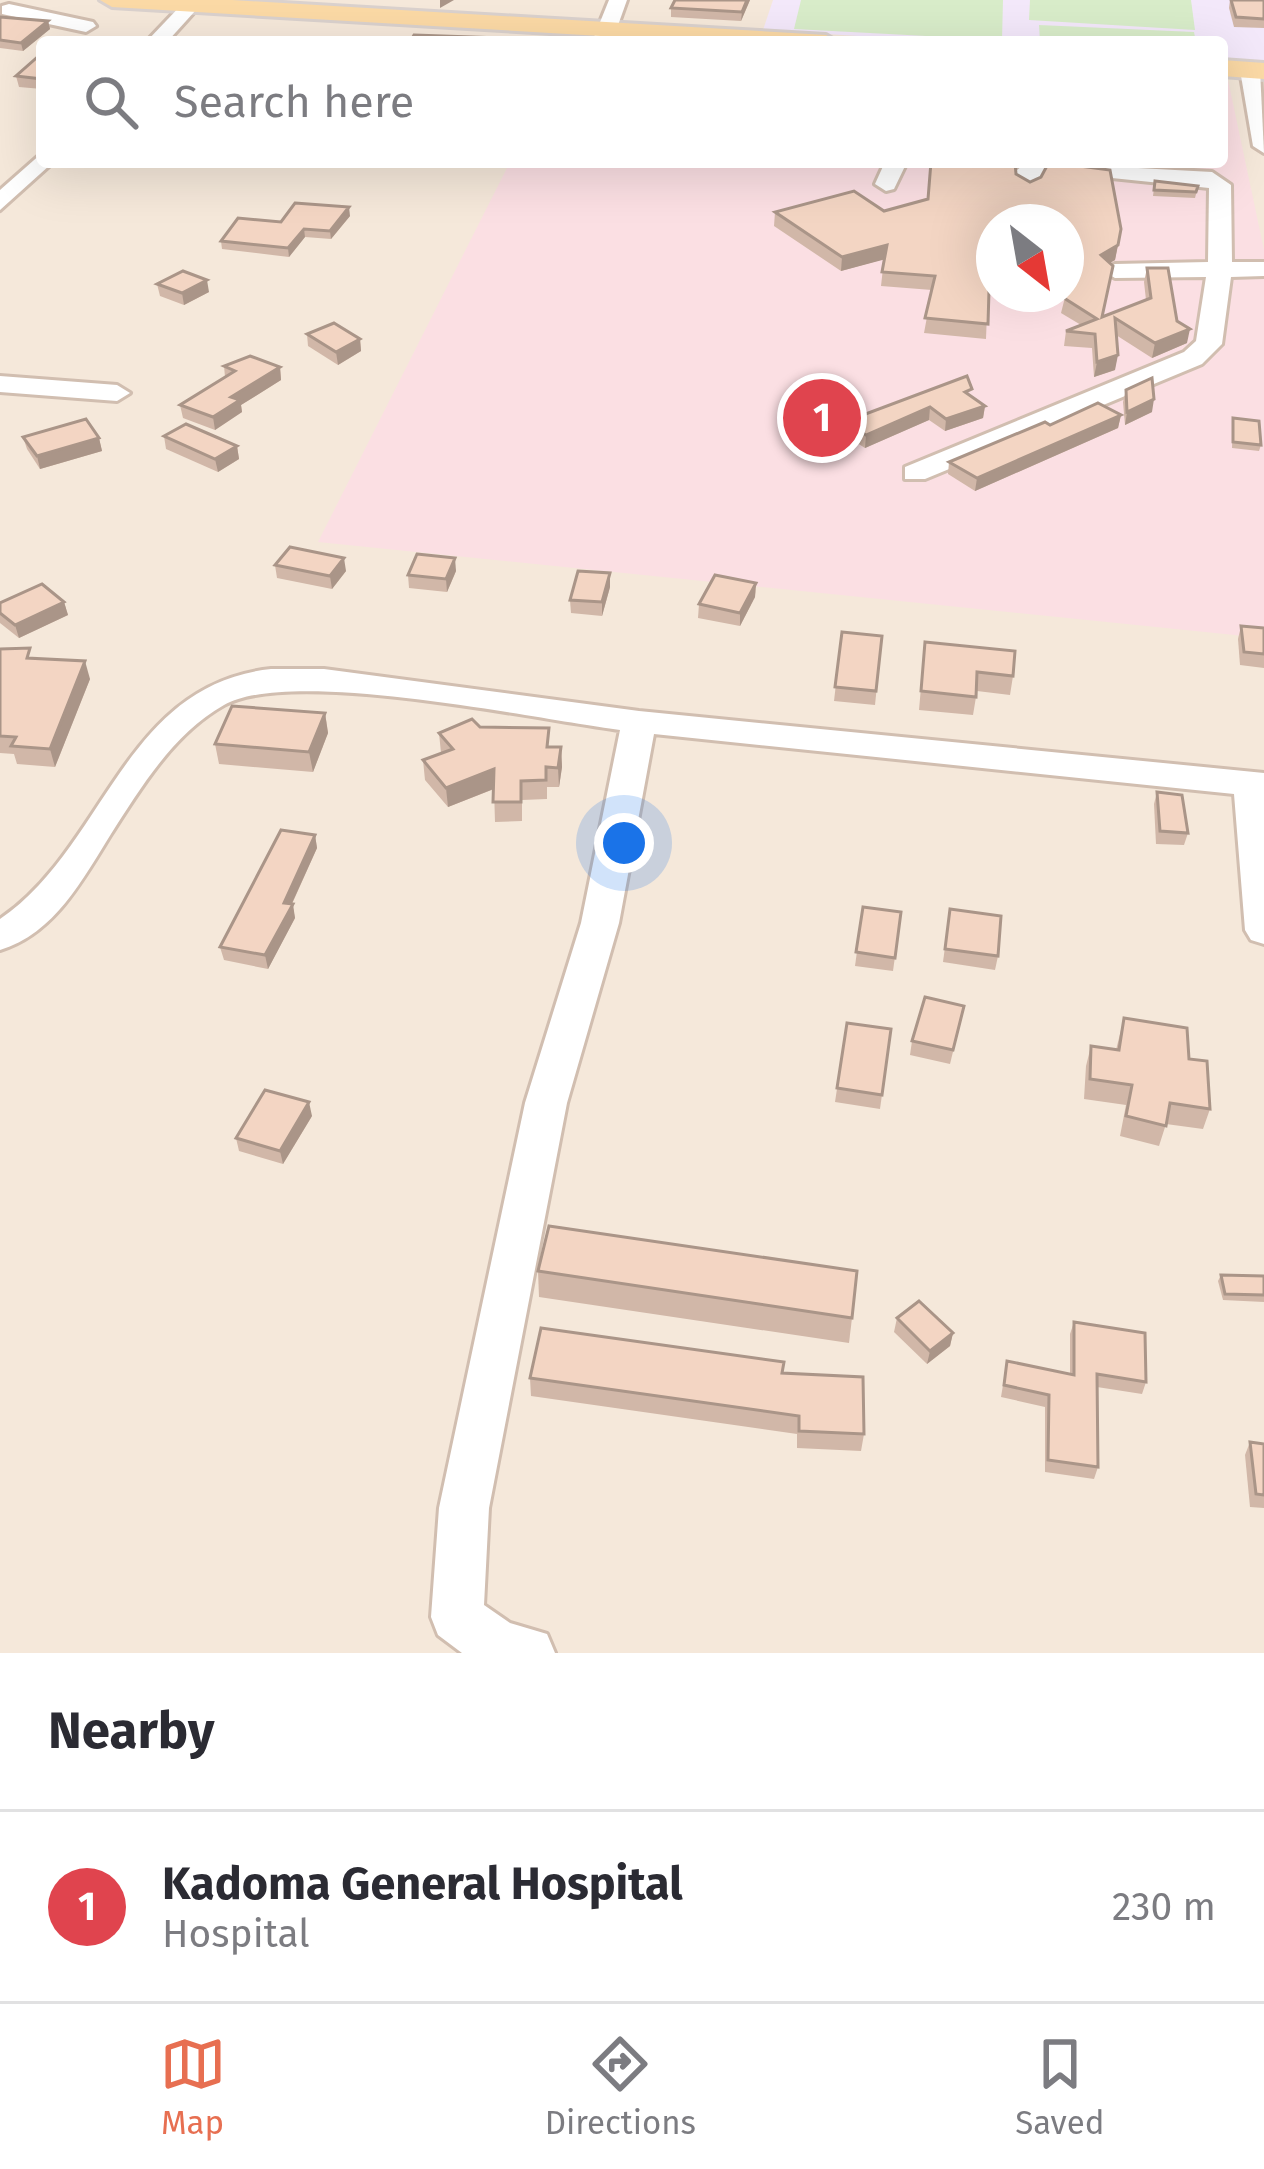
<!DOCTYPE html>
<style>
body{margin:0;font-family:"Fira Sans",sans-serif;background:#f2f2f3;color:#2b2b33}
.compass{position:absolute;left:976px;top:204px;width:108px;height:108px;border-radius:50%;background:#fff;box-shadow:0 12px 48px #0002;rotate:149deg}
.you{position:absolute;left:624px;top:843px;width:42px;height:42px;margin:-30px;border:9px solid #fff;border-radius:50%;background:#1a73e8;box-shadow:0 0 0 18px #1a73e833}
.badge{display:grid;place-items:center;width:78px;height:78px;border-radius:50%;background:#e76f51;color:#fff;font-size:39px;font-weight:700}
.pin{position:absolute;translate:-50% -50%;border:6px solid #fff;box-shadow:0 3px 12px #0006}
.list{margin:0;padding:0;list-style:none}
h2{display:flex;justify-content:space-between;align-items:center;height:156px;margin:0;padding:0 48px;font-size:51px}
h2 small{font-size:39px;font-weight:400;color:#7c7c81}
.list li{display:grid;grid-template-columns:78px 1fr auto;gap:36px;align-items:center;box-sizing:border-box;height:192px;padding:0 48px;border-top:3px solid #e1e1e2}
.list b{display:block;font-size:45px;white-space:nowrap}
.list p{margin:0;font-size:39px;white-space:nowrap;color:#7c7c81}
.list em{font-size:39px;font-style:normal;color:#7c7c81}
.icon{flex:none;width:66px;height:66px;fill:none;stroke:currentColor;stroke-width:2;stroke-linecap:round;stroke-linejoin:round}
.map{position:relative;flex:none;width:1264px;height:1653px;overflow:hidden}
.search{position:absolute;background:#fff;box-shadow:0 12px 48px #0002;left:36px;right:36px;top:36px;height:132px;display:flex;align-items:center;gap:30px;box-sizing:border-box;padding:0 42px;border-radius:12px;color:#7c7c81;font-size:45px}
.sheet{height:348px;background:#fff}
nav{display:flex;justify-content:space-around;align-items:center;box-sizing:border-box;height:168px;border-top:3px solid #e1e1e2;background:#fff;font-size:33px;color:#7c7c81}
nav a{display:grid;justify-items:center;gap:6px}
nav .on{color:#e76f51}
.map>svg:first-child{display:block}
.residential{fill:#f5e8da;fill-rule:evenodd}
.education{fill:#f3e8fa}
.medical{fill:#fbdfe3;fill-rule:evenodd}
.green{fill:#d8ecc9}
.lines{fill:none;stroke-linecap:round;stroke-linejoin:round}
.minor-casing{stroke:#d1beb0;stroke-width:6}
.major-casing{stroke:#dad1cd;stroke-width:6}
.minor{fill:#fff;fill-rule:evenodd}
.major{fill:#fbd9a5;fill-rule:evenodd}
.wall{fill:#d1b7a8}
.shaded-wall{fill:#aa9588}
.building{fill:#f3d5c3;stroke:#aa9588;stroke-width:3}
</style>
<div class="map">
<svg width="1264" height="1653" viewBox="0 0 1264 1653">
<rect width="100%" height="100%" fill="#fdf6ec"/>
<path class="residential" d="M0,0H1264V1653H0ZM42,42H1222V162H42ZM994,222H1066V294H994Z"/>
<path class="education" d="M773,0H1264V62L1222,59V42H953L763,30Z"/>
<path class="medical" d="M1222,80H1228L1264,250V638L318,542L510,162H1222ZM994,222H1066V294H994Z"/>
<g class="green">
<path d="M801,0H1003L1002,40L794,29Z"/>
<path d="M1030,0H1191L1195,30L1029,20Z"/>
<path d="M1039,25L1194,32L1196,42H1040Z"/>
</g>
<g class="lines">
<g class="minor-casing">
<g id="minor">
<path d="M186,0H205L167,42H146Z"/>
<path d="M609,0H627L612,42H592Z"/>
<path d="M9,4L93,22L96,26L86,32L2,14V6Z"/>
<path d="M1250,64L1260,70L1264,153L1253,146L1240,70Z"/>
<path d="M42,153V162L50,165L0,210V190Z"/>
<path d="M885,162H907L894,189L886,191L875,184Z"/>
<path d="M1027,162L1212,172L1231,185L1232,262H1264V276L1231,277L1222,344L1202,364L925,479H905V467L1184,352L1196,341L1206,277L1115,278L1103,271L1115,264L1208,262L1209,188L1044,171L1035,189L1027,191L1016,184L1017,170Z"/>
<path d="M0,376L117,385L130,393L117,401L0,392Z"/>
<path d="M271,669H324L639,711L1264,773V944L1251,940L1245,930L1234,794L654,734L619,923L567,1103L489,1508L484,1605L510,1623L547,1634L555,1653H462L438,1635L431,1617L439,1508L525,1103L581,923L620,730C536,719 291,667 224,705C174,733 141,787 111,834C83,879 54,934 0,950V919C106,847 123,685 271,669Z"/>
</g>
</g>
<g class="major-casing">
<g id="major">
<path d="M100,0H232L826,35L838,42H702L112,7Z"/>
<path d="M1222,60L1264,63V79L1222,76Z"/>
</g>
</g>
<use href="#minor" class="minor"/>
<use href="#major" class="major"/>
</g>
<g class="wall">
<path d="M750,0L741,21L671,17V8Z"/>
<path d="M1230,0H1264V28L1234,27L1229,8Z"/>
<path d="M0,17L48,21L50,29L23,51L0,48Z"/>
<path d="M42,53V89L19,87L16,76Z"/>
<path d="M1157,162H1202L1201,167L1157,164Z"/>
<path d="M1016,174L1121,229L1115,260L1110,263L1103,317L1146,300L1144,282L1147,268L1177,321L1187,343L1152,358L1116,335L1115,370L1094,377L1092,348L1064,346L1066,331L1081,325L1061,313L1074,262L1066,261V222H994V238H990L986,339L924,333L932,290L881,286L884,259L841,271L774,226L775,212L884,211Z"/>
<path d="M1155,181L1198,186L1195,198L1153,196Z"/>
<path d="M350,216L331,239L305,237L289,257L222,249L221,241L281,222Z"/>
<path d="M157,284L209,292L184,305L160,296Z"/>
<path d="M307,334L360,339L361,351L338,365L308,346Z"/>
<path d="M224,366L280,367L281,380L241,405L242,412L215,430L183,418L180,405L225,377Z"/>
<path d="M1126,390L1152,412L1125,425L1123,402Z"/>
<path d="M971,396L985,406L983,418L945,431L929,420L865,448L843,434L844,422Z"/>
<path d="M1121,415L1118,428L975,491L948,474L949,462L1050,425Z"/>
<path d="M1233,418L1261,445L1259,451L1232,448Z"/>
<path d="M164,436L237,446L239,459L218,472L166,449Z"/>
<path d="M23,437L99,438L102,451L40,469L27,449Z"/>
<path d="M275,565L346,571L332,589L277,578Z"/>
<path d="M456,571L447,592L409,588L408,575Z"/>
<path d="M756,583L755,597L740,626L698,618L699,604Z"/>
<path d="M610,587L602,616L571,613L570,600Z"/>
<path d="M64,602L68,615L19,638L0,623V603Z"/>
<path d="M1241,626L1264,628V668L1240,665L1238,639Z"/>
<path d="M842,632L882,636L875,705L834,701Z"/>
<path d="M925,642L1013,676L1010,695L977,691L973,715L919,710Z"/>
<path d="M0,649L90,679L55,767L17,764L14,754L0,753Z"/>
<path d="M325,713L328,733L313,772L219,764L215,744Z"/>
<path d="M480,727L550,747H561L562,767L559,787H547V799L522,800V821L495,822L494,789L448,807L425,780L423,760L441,753L439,733Z"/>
<path d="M1157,792L1188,833L1184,845L1156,844L1154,804Z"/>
<path d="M315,835L317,848L292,904L295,918L268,969L224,960L220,947Z"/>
<path d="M863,907L901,912L893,971L855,966Z"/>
<path d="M950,909L998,956L995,970L943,962Z"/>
<path d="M1124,1018L1189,1059L1210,1109L1203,1129L1166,1124L1159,1146L1120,1136L1126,1105L1084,1099L1086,1066L1091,1046L1116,1050Z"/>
<path d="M961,1019L950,1064L910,1055L912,1041Z"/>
<path d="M847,1023L891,1029L880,1109L835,1102Z"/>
<path d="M312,1116L283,1164L239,1151L236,1138Z"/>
<path d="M538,1271L852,1318L849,1343L539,1297Z"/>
<path d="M1221,1275L1264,1276V1302L1223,1300L1218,1281Z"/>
<path d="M897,1318L953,1333L950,1346L927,1364L894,1332Z"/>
<path d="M1074,1322L1146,1382L1142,1394L1097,1387L1098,1467L1094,1479L1045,1472V1407L1001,1397L1007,1361L1070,1374V1334Z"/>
<path d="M782,1373L864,1434L861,1451L797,1448V1434L531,1396L530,1378Z"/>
<path d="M1250,1442L1264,1444V1508L1250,1507L1245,1455Z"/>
</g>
<g class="shaded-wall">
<path d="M440,0H454L440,8Z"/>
<path d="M747,0H750L741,21L742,12Z"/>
<path d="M48,21L50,29L23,51L21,43Z"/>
<path d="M349,207L350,216L331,239L330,231Z"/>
<path d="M304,229L305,237L289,257L288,248Z"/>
<path d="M887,245L886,259L841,271L842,257Z"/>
<path d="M1118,245L1115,260L1099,269L1101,255Z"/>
<path d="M207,280L209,292L184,305L182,293Z"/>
<path d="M1190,329L1187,343L1152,358L1155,343Z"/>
<path d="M360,339L361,351L338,365L336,352Z"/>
<path d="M1118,355L1115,370L1094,377L1097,362Z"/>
<path d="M280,367L281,380L241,405L242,412L215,430L213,417L231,397Z"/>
<path d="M1154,399L1152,412L1125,425L1127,412Z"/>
<path d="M985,406L983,418L945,431L946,419Z"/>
<path d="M930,407L929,420L865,448L866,435Z"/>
<path d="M1121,415L1118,428L975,491L977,478Z"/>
<path d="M99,438L102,451L40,469L37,456Z"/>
<path d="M237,446L239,459L218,472L215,459Z"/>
<path d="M344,558L346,571L332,589L330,576Z"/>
<path d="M455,558L456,571L447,592L446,579Z"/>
<path d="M610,573V587L602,616V602Z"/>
<path d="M756,583L755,597L740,626V613Z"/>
<path d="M64,602L68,615L19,638L15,625Z"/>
<path d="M85,661L90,679L55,767L50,749Z"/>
<path d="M325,713L328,733L313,772L309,752Z"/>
<path d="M561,747L562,767L559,787L558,768Z"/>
<path d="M494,769L496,788L448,807L446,788Z"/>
<path d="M315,835L317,848L288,912L293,904L295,918L268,969L265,955L284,903Z"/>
<path d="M309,1102L312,1116L283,1164L280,1151Z"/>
<path d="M953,1333L950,1346L927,1364L930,1351Z"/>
</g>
<g class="building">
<path d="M675,0H747L742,12L671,8Z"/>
<path d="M1231,0H1264V19L1236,17Z"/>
<path d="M0,17L48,21L21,43L0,40Z"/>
<path d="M414,35L498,38L495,42H410Z"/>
<path d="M42,53V79L16,76Z"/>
<path d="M931,162H1015L1016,174L1030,182L1041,177L1049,162L1110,170L1121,229L1118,245L1101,255L1113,266L1102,317L1151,298L1147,268H1168L1177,321L1190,329L1155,343L1115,318L1118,355L1097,362L1095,334L1066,331L1097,319L1064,298L1078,248L1066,247V222H994V224H991L988,324L925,318L935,276L882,272L887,245L842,257L775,212L854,191L884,211L928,199Z"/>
<path d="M1155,181L1198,186L1196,192L1154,190Z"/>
<path d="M295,203L349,207L330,231L304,229L288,248L221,241L238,218L281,222Z"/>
<path d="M183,271L207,280L182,293L157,284Z"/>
<path d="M334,323L360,339L336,352L307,334Z"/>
<path d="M250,356L280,367L231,397L240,400L213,417L180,405L235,371L224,366Z"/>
<path d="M967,376L972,389L965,392L985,406L946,419L930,407L866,435L844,422Z"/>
<path d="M1152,378L1154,399L1127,412L1126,390Z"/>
<path d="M1098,403L1121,415L977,478L949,462L1045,422L1050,425Z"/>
<path d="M1233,418L1259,421L1261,445L1233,442Z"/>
<path d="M86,419L99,438L37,456L23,437Z"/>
<path d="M186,424L237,446L215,459L164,436Z"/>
<path d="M290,547L344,558L330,576L275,565Z"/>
<path d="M417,554L455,558L446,579L408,575Z"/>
<path d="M578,571L610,573L602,602L570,600Z"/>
<path d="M715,575L756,583L740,613L699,604Z"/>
<path d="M42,584L64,602L15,625L0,613V603Z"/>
<path d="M1241,626L1264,628V654L1244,652Z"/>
<path d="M842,632L882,636L876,691L835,687Z"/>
<path d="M925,642L1015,651L1013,676L977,672L976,697L921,691Z"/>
<path d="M30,648L27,658L85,661L50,749L11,746L16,737L0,736V649Z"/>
<path d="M232,706L325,713L309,752L215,744Z"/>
<path d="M472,719L480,727L549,728L547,747H561L558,768L546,767V780L521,781V802H493L494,769L446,788L423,760L453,749L439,733Z"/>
<path d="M1157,792L1182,795L1188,833L1160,831Z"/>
<path d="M281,830L315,835L284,903L293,904L265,955L220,947Z"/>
<path d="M863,907L901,912L895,958L856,952Z"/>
<path d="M950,909L1001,916L998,956L945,949Z"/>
<path d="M925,997L964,1006L953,1050L912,1041Z"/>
<path d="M1124,1018L1187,1028L1189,1059L1207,1061L1210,1109L1170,1103L1166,1126L1126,1116L1132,1085L1090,1079L1091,1046L1119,1050Z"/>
<path d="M847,1023L891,1029L882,1095L837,1088Z"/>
<path d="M265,1090L309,1102L280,1151L236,1138Z"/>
<path d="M549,1226L857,1271L852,1318L538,1271Z"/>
<path d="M1221,1275L1264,1276V1295L1225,1294Z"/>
<path d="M919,1301L953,1333L930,1351L897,1318Z"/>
<path d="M1074,1322L1145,1333L1146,1382L1097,1374L1098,1467L1048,1460L1049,1395L1004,1385L1007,1361L1074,1375Z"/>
<path d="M541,1328L784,1362L782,1373L863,1377L864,1434L799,1431V1416L530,1378Z"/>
<path d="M1250,1442L1264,1444V1495L1256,1494Z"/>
</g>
</svg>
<svg class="compass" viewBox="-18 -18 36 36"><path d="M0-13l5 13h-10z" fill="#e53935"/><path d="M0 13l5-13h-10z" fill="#7c7c81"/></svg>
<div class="you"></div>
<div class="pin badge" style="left:822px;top:418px;background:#e0444e">1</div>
<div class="search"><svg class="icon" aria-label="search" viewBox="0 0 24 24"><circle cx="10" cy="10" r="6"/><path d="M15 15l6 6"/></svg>Search here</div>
</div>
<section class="sheet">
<h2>Nearby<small></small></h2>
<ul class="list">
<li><span class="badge" style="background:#e0444e">1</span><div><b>Kadoma General Hospital</b><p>Hospital</p></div><em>230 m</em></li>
</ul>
</section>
<nav>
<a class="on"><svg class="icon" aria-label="map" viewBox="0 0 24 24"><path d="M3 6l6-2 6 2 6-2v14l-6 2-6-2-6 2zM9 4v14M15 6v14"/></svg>Map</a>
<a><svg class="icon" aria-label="directions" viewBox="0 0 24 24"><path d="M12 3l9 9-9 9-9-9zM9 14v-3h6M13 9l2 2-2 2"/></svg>Directions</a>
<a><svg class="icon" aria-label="saved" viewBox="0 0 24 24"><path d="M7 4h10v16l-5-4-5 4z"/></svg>Saved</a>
</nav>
